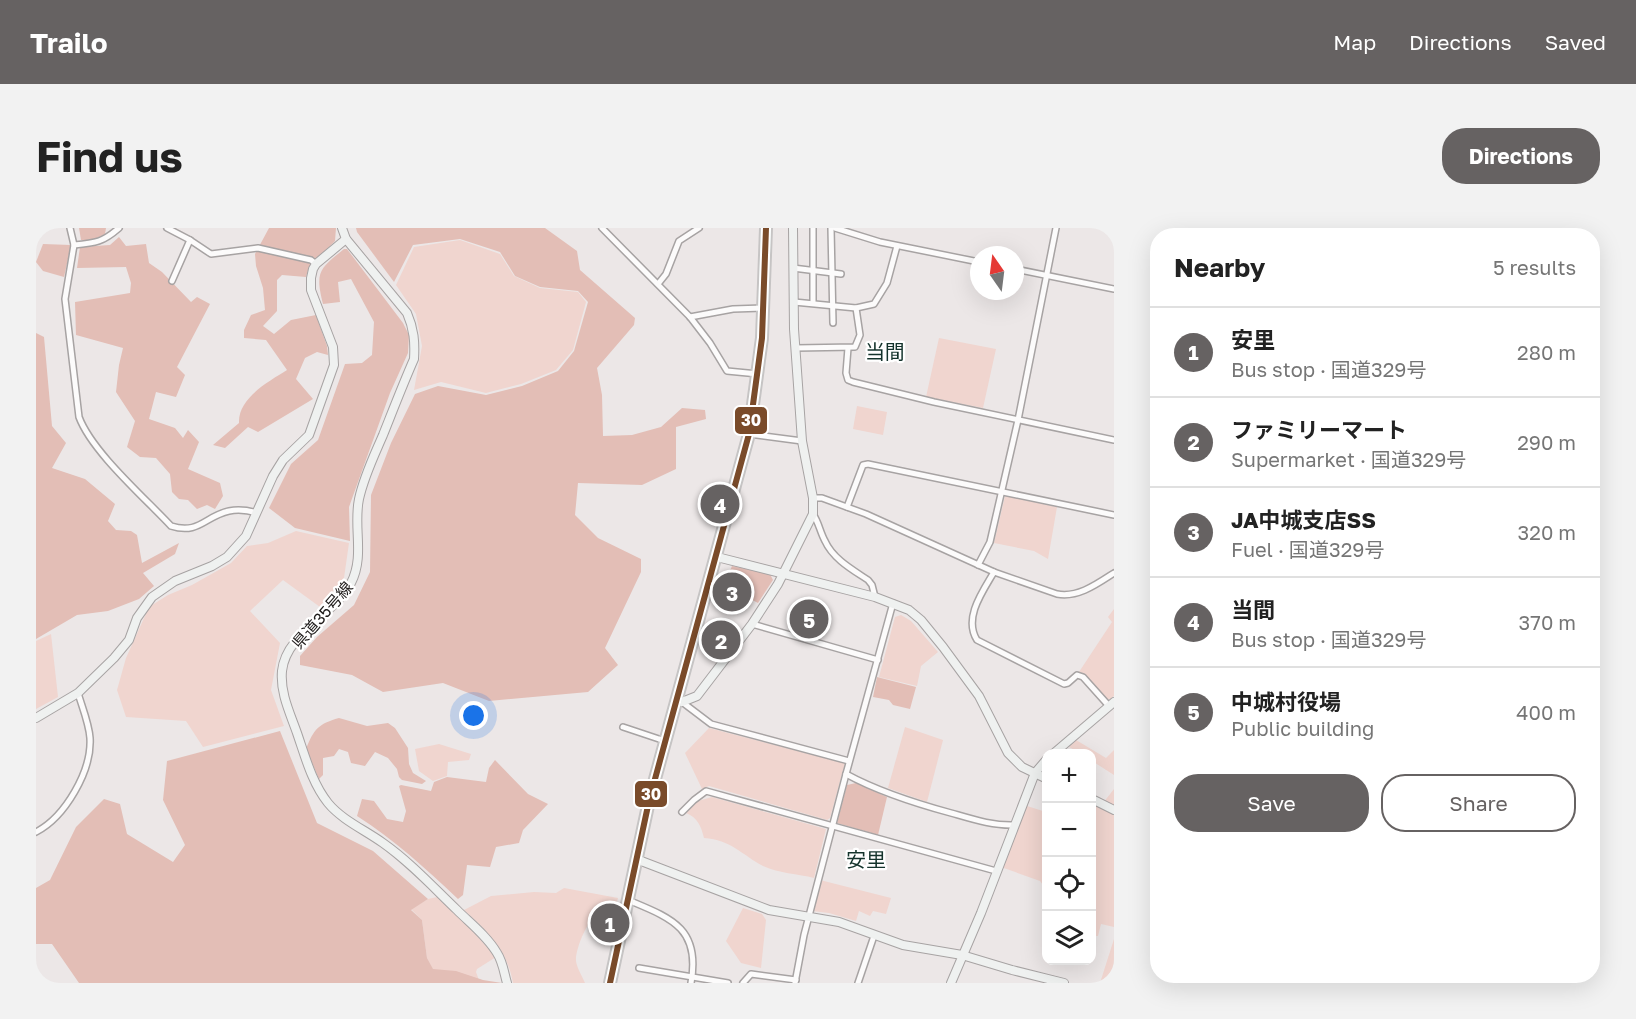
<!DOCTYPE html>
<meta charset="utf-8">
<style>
body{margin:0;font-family:"Golos Text","Noto Sans JP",sans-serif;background:#f2f2f2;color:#222}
.controls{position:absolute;right:18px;bottom:18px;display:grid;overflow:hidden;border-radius:12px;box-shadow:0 6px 24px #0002}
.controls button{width:54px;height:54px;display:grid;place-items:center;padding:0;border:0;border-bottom:2px solid #e0e0e0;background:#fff;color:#222;font:30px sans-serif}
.compass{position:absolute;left:934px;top:18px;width:54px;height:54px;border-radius:50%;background:#fff;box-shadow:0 6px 24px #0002;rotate:346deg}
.you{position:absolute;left:438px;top:488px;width:21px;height:21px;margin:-15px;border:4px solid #fff;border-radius:50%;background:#1a73e8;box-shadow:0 0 0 9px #1a73e833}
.badge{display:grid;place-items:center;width:39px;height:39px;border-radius:50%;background:#666262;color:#fff;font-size:20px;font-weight:700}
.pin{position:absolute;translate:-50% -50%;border:3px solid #fff;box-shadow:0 2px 6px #0006}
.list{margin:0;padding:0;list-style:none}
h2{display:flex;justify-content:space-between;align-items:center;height:78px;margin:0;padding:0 24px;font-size:26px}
h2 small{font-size:20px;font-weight:400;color:#767676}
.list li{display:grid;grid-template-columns:39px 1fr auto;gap:18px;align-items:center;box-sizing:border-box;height:90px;padding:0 24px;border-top:2px solid #e0e0e0}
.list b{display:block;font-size:22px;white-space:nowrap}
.list p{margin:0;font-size:20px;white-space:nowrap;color:#767676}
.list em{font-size:20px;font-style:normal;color:#767676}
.actions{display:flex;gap:12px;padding:18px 24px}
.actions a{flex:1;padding:14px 0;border:2px solid #666262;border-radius:24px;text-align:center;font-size:21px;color:#666262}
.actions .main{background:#666262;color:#fff}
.icon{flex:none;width:33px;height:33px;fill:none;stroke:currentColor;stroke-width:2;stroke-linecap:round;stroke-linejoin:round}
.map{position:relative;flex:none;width:1078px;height:755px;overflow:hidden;border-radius:24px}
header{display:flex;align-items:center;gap:36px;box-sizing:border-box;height:84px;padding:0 30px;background:#666262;color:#fff}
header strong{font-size:28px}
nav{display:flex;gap:33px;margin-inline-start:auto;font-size:21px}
.intro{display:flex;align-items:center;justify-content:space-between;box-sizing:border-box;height:144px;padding:0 36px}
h1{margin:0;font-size:42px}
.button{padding:15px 27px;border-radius:24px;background:#666262;color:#fff;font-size:21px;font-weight:700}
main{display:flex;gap:36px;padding:0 36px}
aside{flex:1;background:#fff;border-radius:24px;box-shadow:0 6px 24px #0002}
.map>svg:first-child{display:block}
.green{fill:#f0d5cf}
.forest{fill:#e3beb6}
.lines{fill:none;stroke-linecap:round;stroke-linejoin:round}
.street-casing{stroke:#a7a3a3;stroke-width:8}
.secondary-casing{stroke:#a7a3a3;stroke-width:10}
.highway-casing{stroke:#c6c4c4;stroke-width:14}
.street{stroke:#fcfbfb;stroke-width:5}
.secondary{stroke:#eff1f0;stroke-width:8}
.highway{stroke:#cfd9d7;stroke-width:10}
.bus-1-casing{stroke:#fff;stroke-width:10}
.bus-1{stroke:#7a4b2a;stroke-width:6}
.labels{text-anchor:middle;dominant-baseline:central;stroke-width:4.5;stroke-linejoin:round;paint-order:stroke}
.street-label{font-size:16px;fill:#1e1b1a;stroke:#fff}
.quarter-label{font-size:20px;fill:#14332c;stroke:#fff}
.line-badge{stroke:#fff;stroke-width:2}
.badge-label{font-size:16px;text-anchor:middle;font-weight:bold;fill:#fff}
</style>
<header>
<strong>Trailo</strong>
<nav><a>Map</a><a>Directions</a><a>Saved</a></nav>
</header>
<div class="intro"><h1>Find us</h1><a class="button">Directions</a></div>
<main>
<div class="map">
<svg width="1078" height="755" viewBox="0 0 1078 755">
<rect width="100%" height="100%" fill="#ece7e7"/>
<g class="green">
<path d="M424,12L464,26L478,48L504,60L542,64L550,74L537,122L520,142L485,156L450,165L405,154L378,162L386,118L380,86L360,57L378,19Z"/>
<path d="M903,110L960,121L947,180L890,169Z"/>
<path d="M821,178L851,184L847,207L817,201Z"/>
<path d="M969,268L1021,279L1012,331L998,323L958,315Z"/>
<path d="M260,303L313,315L308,350L284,379L247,352L214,383L244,415L235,462L248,498L167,519L150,493L90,489L81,462L90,430L113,379L132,367L156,357L195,335L211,318L232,315Z"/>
<path d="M1078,381V468L1074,471H1070L1048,446L1043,444L1076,394L1072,389Z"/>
<path d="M865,387L875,393L902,424L885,438L881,458L843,449L859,389Z"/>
<path d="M15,406L22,469L0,481V413Z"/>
<path d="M869,499L907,512L891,574L852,560Z"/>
<path d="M673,500L809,535L794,590L791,592L673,558L666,561L649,525Z"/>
<path d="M1040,512L1070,530L1078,522V547L1056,533V526L1044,525L1033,519Z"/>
<path d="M403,516L435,526L433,532L412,534L411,548L397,553L383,543L379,521Z"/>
<path d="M1078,561V699L1065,696L1062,708H1056V571L1067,575Z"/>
<path d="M676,569L790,601L778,650C763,646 741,645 727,638C705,626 695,612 668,610C665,598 662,590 650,585L662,573Z"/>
<path d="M991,578L1010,584V661L1004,653L965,639Z"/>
<path d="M784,652L855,670L850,686L837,683L834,688L823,683L820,693L793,685L776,683Z"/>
<path d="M528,660L582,670L577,687C573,687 567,685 563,686C552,689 539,722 540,733C541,740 546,748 549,755H477C471,721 452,704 428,682L455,668L498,664L520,665Z"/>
<path d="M401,669L432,698L460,729L441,741L440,744L444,755L397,742L391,730L386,692L375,681L392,671Z"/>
<path d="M707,680L726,686L730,692L725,740L705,735L690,713Z"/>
<path d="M1078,711V755H1064Z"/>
</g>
<g class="forest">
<path d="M43,0H70L69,6L57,12H45Z"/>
<path d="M233,0H300L299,13L273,39L270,49L246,47L241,52V83L227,98L238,106L255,92L280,87L291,118L292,127L281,124L269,130L260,151L277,171L222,204L212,199L189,220L177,217L203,195C202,170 232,154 251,142L230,112L208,110V102L215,87L229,82L227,60L220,38L219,26Z"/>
<path d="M320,0H509L541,23L544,42L599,90L598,97L561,140L566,167L567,208L596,207L625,199L646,180L669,182L670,191L640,199V241L606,257L542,255L539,287L562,310L605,331V344L569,420L582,437L552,464L453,473L407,455L347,464L316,447L264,437V428L281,409L318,377L334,344L335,267L355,215L379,166L402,158L450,167L486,158L522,143L538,123L552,74L542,63L504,59L479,48L464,24L424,11L377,17L358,54L321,4Z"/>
<path d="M83,9L90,18L110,16L113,35L126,44L155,74L161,69L174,76L141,139L149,147L140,169L120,164L113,191L139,200L147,210L152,202L163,214L152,241L184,255L187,268L179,281L171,277L161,281L152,272L143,271L136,264L134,246L120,230L104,229L91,219L99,193L80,164L83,137L87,120L40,107L39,74L94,65L95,55L90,39L41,40L44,19L74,17Z"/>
<path d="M7,16L35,17L28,49L7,43L0,34Z"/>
<path d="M308,21H311L367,95L373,107L372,125L354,165L313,279L314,313L259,300L233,280L255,236L282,212L309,136L326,135L336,127L338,94L315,51L302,54L304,74L287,76C279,44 283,41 308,21Z"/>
<path d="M0,105L8,109L16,198L30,215L16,240L49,251L79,276L72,293L80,302L95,303L101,307L106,335L143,315L139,326L107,345L118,358L103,371L72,383L41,387L0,411Z"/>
<path d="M696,338L734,346L737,352L722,375L688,357Z"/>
<path d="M841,449L880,459L874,481L857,477L853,472L837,469Z"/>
<path d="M303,490L331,498L352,495L359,500L372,520L373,536L377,545L390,553L386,556L366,552L363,549L361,541L352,530L339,524L329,538L315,535L312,524L303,521L298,528L287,530V547L283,551L270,521C278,501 282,496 303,490Z"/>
<path d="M244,503L281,595L337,623L392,671L375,682L386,692L391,730L397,741L420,743L447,752L466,755H43L16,716H0V660L14,652L40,599L68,571L84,576L91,606L137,634L149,617L127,572L131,533Z"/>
<path d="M459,532L492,566L512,576L487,602L483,615L460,619L454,639L431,637L427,667L422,671C390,641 359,612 321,588L326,571L338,573L351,591L367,594L370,583L363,558L365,557L395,563L398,554L411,549L450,554L453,540Z"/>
<path d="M820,555L851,569L842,607L801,595L811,557Z"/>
</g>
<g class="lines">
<g class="street-casing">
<g id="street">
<path d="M34,0L38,17L29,71L43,189C56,224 109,270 135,298C163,307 169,288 193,283C203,281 211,282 221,285"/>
<path d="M131,0L154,12L175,26L222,20L275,32L280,36"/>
<path d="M566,0L654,89L674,115L691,143L722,146"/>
<path d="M777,0V74"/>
<path d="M795,0L797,95"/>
<path d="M799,0L844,14L943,34"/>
<path d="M38,17C60,15 67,14 83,0"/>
<path d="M757,40L805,46"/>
<path d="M979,41L1078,61"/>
<path d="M136,53L154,12"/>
<path d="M622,56L630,46L643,13L663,0"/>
<path d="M758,74L820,80L838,76L851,55L861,18"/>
<path d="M654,89L697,81L727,80"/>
<path d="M760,120L819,119L824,107L820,80"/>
<path d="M812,120L810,145L812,152L817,154L898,174L1078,212"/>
<path d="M713,206L766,213"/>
<path d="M777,270H786L830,286L958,344L1021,366C1042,370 1061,356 1078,345"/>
<path d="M811,279L827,237L832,236L1078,287"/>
<path d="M777,286C783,295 784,304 789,313C797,331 817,342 832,352L836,357L839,369"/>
<path d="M942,337L954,314L982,192L1020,0"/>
<path d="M958,344C947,363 927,390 941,412L1028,456L1032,455L1041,447L1047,449L1073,478"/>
<path d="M716,396L842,432"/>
<path d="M646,474L675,496L813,533"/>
<path d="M587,499L629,513"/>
<path d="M810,546C843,564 878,575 915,585C936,591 957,598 979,597"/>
<path d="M646,584L658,572L670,563L960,643"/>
<path d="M0,604C29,589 56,543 54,510C53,495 46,479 42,465"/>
<path d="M592,672C635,690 665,700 655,755"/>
<path d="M603,740L692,755"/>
<path d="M707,755L715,746L760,752"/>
<path d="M759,755L768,707L810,546L857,375"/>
<path d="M822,755L838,708"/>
</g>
</g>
<g class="secondary-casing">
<g id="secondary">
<path d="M306,0L310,11L371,85C378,101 379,114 378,131C367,156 357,182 347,207C338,228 328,248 323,271C317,299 329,328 315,355C298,387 250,405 246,443C244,465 254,485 261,505C269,528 276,555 292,575C306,592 329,602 347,615C374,634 397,659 421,682C434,695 451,708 461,725C467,734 468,745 471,755"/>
<path d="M681,329L839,369L873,382L885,392L907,419L943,468L972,525L986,539L1011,551"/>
<path d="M640,473L646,474L661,468L716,396L742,356L777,286V270L766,213L758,101L757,0"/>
<path d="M0,490L42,465L78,430L93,412L101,390L116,369L139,353L176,338L191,329L210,308L237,248L247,232L273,207L298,137L297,119L275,62V50L277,41L280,36L310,11"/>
<path d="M1017,526L1078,474"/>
<path d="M1056,571L1078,582"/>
<path d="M600,631L733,682L803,694L867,717L926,727L976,742L1028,755"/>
<path d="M915,755L945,685L999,545L1011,531"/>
</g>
</g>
<g class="highway-casing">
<path id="highway" d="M574,755L613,573L713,206L726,110L730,0"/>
</g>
<use href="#street" class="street"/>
<use href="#secondary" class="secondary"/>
<use href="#highway" class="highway"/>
<g class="bus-1-casing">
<path id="bus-1" d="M574,755L613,573L713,206L726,110L730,0"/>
</g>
<use href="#bus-1" class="bus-1"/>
</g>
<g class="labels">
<g class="street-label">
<text transform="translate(286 387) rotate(-49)">県道35号線</text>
</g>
<g class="quarter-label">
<text x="849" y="123">当間</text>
<text x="830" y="631">安里</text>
</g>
</g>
<g class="line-badge">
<rect x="698" y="178" width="34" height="29" rx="6" fill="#7a4b2a"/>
<rect x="598" y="552" width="34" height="28" rx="6" fill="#7a4b2a"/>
</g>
<g class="badge-label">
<text x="715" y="198">30</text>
<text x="615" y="572">30</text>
</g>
</svg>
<div class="controls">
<button>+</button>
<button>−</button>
<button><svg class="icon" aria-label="locate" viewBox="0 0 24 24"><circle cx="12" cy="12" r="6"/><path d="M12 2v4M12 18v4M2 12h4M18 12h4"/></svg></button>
<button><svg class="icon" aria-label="layers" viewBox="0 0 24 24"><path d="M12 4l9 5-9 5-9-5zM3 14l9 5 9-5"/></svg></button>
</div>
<svg class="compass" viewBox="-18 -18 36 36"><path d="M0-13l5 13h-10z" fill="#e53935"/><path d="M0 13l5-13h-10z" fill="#767676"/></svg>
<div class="you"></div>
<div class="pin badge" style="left:574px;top:695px">1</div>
<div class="pin badge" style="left:685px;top:412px">2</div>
<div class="pin badge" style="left:696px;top:364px">3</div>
<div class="pin badge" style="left:684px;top:276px">4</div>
<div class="pin badge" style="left:773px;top:391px">5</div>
</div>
<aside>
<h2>Nearby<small>5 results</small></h2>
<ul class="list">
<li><span class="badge">1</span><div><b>安里</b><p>Bus stop · 国道329号</p></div><em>280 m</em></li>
<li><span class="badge">2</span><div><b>ファミリーマート</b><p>Supermarket · 国道329号</p></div><em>290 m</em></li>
<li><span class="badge">3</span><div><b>JA中城支店SS</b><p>Fuel · 国道329号</p></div><em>320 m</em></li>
<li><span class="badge">4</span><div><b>当間</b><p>Bus stop · 国道329号</p></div><em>370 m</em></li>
<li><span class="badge">5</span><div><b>中城村役場</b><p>Public building</p></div><em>400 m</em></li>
</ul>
<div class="actions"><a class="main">Save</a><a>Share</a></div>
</aside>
</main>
